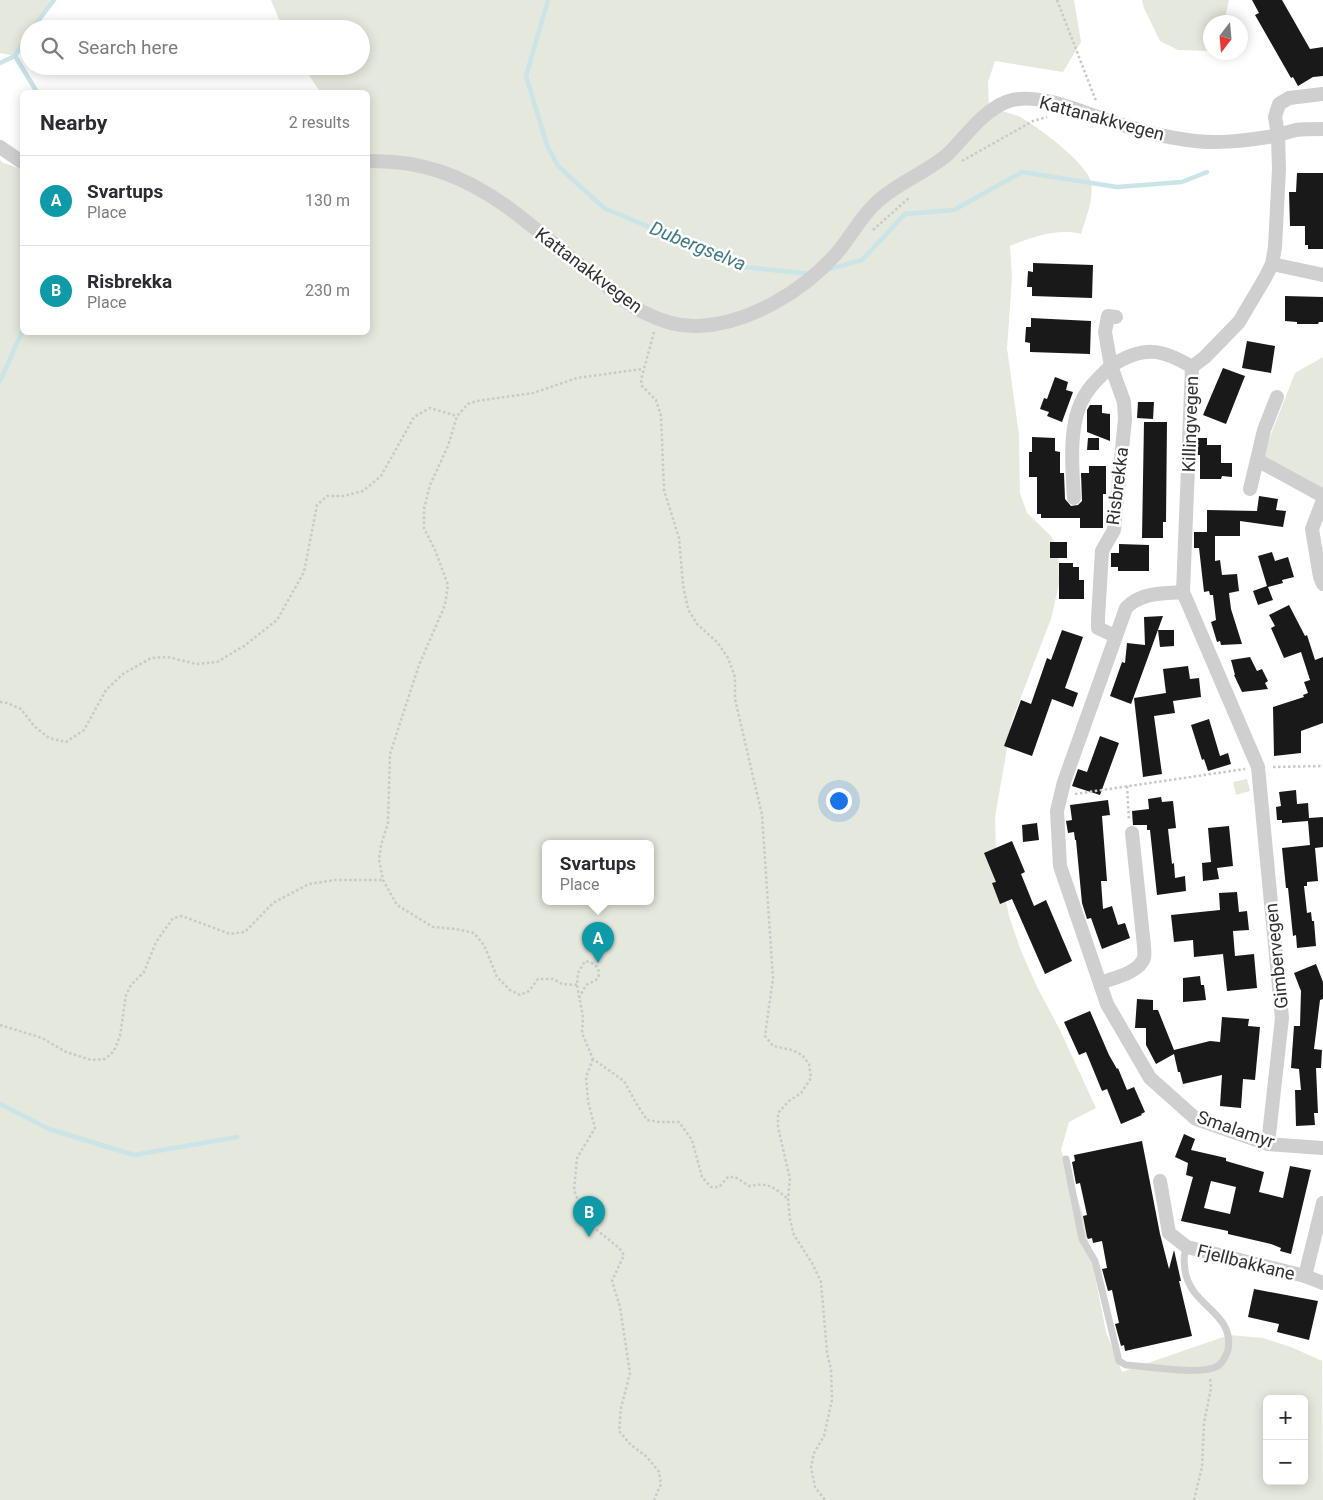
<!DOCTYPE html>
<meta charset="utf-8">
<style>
body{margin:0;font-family:Roboto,sans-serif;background:#f7f7f7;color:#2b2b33}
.controls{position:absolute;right:15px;bottom:15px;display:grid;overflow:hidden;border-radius:8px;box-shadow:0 2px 12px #0003}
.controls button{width:45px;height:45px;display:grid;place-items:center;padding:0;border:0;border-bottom:1px solid #e1e1e2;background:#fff;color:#2b2b33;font:25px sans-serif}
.compass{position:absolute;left:1203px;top:15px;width:45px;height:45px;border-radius:50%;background:#fff;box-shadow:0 2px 12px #0003;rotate:196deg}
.you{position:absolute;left:838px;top:800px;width:18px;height:18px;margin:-12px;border:4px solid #fff;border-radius:50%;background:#1a73e8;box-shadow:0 0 0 8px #1a73e833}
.badge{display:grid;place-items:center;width:32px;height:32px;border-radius:50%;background:#d94375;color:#fff;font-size:16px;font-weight:700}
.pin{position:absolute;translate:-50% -41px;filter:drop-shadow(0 1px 2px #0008)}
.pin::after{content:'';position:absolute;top:26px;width:18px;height:15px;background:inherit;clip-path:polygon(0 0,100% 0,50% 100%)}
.popup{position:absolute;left:542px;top:840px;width:112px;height:65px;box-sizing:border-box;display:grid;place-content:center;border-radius:8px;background:#fff;filter:drop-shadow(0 1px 4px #0005);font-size:16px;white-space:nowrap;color:#7c7c81}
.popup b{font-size:19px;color:#2b2b33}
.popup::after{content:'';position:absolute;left:50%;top:100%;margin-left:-10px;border:10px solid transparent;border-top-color:#fff}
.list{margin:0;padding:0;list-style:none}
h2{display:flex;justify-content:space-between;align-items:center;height:65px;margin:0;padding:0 20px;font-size:21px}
h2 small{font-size:16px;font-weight:400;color:#7c7c81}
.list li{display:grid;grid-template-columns:32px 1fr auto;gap:15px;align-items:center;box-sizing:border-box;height:90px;padding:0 20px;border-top:1px solid #e1e1e2}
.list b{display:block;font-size:19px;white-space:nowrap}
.list p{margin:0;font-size:16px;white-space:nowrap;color:#7c7c81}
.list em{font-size:16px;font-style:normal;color:#7c7c81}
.icon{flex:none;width:28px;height:28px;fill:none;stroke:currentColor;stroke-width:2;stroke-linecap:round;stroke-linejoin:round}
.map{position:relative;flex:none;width:1323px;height:1500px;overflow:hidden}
.search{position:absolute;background:#fff;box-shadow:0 2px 12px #0003;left:20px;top:20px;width:350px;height:55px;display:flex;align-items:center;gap:12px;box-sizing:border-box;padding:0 18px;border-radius:28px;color:#7c7c81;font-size:19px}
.panel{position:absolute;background:#fff;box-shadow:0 2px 12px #0003;left:20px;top:90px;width:350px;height:245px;border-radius:8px}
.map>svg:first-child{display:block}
.green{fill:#e5e8dc;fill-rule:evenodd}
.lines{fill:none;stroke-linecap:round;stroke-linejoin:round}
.stream{stroke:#cae4e7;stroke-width:4.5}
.building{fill:#191919;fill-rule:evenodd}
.path{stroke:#c9c9c9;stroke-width:2.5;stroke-dasharray:2.5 2.5;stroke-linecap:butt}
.lane{stroke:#cfcfcf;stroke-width:7}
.street{stroke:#cfcfcf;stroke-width:14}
.labels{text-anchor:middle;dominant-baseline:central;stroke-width:5;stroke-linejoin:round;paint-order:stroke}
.street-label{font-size:18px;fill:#323232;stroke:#fff}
.water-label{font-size:19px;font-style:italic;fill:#3f7a82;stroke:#fff}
</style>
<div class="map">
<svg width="1323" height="1500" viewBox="0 0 1323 1500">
<rect width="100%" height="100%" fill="#fff"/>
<g class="green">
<path d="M0,0H54L32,29H29V33L15,56L0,53Z"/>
<path d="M271,0H1074L1081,42L1063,72L995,61L988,82L989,107C998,110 1009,113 1018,116C1035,124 1088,164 1091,182C1094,200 1086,217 1081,234C1058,228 1032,237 1010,246L1012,278L1007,348L1019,435L1020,493L1027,513L1051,536L1058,549L1059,584L1051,619L1012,720L995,817L996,851L1009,916L1021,951L1038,989L1059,1028L1096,1108L1069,1122L1061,1150L1083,1215L1106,1332L1122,1372L1229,1335L1263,1338L1291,1347L1322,1361L1323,1500H0V160L3,163L22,169V332H368V92H320L303,66H361V29H283ZM546,844H650V902H546ZM1267,1399H1304V1481H1267Z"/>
<path d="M1142,0H1229L1224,22H1210V51L1178,50L1160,41L1144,8Z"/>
<path d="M1323,357V488L1321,489L1262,457L1295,373Z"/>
<path d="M1247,779L1250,791L1236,795L1233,782Z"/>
</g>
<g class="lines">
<g class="stream">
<path d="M548,0L526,76L547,145L558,166L604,208L744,267L811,274"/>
<path d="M32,29L54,0"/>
<path d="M15,56L37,92"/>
<path d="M0,63L15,56L29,33"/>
<path d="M826,270L862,260L905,214L954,210L1022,172L1117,187L1182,182L1207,172"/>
<path d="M0,381L22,332"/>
<path d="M0,1104L49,1129L134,1155L237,1137"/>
</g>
</g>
<g class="building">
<path d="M1252,0H1282L1310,49L1323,47V76L1313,77L1298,86L1293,77L1291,78L1255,15L1259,13Z"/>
<path d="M1297,173H1323V249H1308V245H1305V226H1290L1289,192H1296Z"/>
<path d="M1033,263L1093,265L1092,298L1032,296V287H1027L1028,271L1033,272Z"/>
<path d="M1285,296L1323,297V322H1319L1318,324H1297V322L1285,321Z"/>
<path d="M1031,318L1091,321L1090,354L1030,352V343L1025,342L1026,327H1031Z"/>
<path d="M1247,341L1275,346L1271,373L1242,368Z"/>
<path d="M1223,368L1245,376L1226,424L1203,415Z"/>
<path d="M1055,377L1068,382L1066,390L1073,392L1062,422L1047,416L1049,412L1040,409L1044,398L1047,399Z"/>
<path d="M1138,402H1154L1153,419L1137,418Z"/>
<path d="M1090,405H1102V413L1110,414V441L1087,432V410Z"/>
<path d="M1144,422H1167L1166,522H1163V538H1142Z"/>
<path d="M1032,437L1055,438V451L1060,452V473H1064L1065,499L1071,506L1078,505L1082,501L1081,473H1089V466H1106V494H1103V528H1080V518H1041V514H1037V477H1029V452H1032Z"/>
<path d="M1088,438H1099V450H1087Z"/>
<path d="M1198,438H1207V445H1221V463H1232V477L1222,476L1221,479H1200V455H1197Z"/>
<path d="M1259,496L1278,499L1276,510L1286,511L1283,527L1240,521V536H1215V561L1220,560L1222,575L1237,574L1239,591L1229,593L1231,609L1242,644L1221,645L1220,641L1217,642L1211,622L1216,620L1213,595H1210L1209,591L1204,592L1199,548H1194V532H1207V510L1257,511Z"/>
<rect x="1050" y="542" width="17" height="16"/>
<path d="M1119,544L1149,545V571H1118V567H1111V553H1119Z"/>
<path d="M1272,552L1275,561L1288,557L1294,577L1282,580L1283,583L1268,587L1273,600L1258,605L1253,591L1267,586L1258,556Z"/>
<path d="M1059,563H1073V567H1079V580H1084V599H1059Z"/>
<path d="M1289,605L1305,636L1307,635L1315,660L1323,657V723L1301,731V753L1274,756L1273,707L1304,697L1303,695L1308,693L1304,682L1310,680L1301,652L1284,658L1271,628L1275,626L1269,615Z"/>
<path d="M1163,616L1131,704L1110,696L1122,662L1125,663L1127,643L1145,645L1144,617Z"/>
<path d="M1062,630L1083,637L1065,688L1078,693L1073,707L1052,699L1032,756L1004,746L1021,700L1031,704L1047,658L1051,660Z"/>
<path d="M1158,630H1174V646L1160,647Z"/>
<path d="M1250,657L1257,671L1262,669L1268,681L1265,683L1268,689L1242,692L1234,675H1235L1231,660Z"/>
<path d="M1188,666L1190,679L1199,678L1201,697L1173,701L1175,713L1154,716L1162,774L1143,777L1134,698L1166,693L1163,669Z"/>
<path d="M1209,719L1220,756L1228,753L1231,764L1208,771L1204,759L1202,760L1191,725Z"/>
<path d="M1100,736L1119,743L1100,795L1072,786L1078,769L1087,772Z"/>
<path d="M1296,790L1297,804L1308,803L1309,818L1323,817V847L1315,848L1318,881L1307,882V886H1304L1307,913L1311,912L1312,921H1314L1316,946L1297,948L1296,935L1293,936L1288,888H1286L1282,848L1310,845L1308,821L1282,823V820H1277L1276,807L1281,806L1279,792Z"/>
<path d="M1161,797L1162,802L1173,801L1176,828L1168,829L1172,864L1174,863L1175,878L1185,876L1186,891L1157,895L1150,830H1147V825H1133L1132,811L1149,809L1148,799Z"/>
<path d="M1108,800L1110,815L1102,816L1107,881H1101L1103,909L1112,906L1118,925L1125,923L1130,938L1102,949L1091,918L1087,919L1082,903L1076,840H1075L1074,832L1068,833L1066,821L1072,820L1070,805Z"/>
<path d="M1037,823L1039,840L1023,842L1022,825Z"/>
<path d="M1229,826L1233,866L1217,868L1219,879L1203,881L1202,863L1211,862L1208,828Z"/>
<path d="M1012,841L1025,872L1021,874L1034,906L1046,900L1072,961L1045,974L1012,899L1000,904L992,883L996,882L984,853Z"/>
<path d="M1237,892L1239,912L1247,911L1249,930L1233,931L1235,956L1254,954L1257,988L1227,991L1223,954L1194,957L1193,940L1174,942L1171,915L1220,910L1219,893Z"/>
<path d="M1316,964L1323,982V999L1320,1000L1314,1049L1322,1050L1321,1068H1316L1318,1113H1314L1315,1125L1296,1126L1295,1090H1301L1299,1069L1291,1068L1294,1026H1300L1301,991L1294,973Z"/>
<path d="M1200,976L1201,985H1204L1206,1000L1183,1002V978Z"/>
<path d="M1137,999L1153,1000V1010H1158L1174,1050L1210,1041L1220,1042L1222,1017L1249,1019L1248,1026L1260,1027L1255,1080L1243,1079L1241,1108L1220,1106L1222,1075L1183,1084L1180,1072H1178L1174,1054L1156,1064L1146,1045V1028H1135Z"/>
<path d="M1090,1011L1109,1055L1117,1069L1118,1068L1127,1090L1134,1087L1145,1112L1141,1114L1142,1115L1121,1124L1107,1089L1102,1091L1086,1052L1079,1055L1064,1022Z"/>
<path d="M1184,1134L1195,1139L1191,1150L1226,1158V1161L1264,1172L1259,1192L1283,1198L1290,1166L1311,1170L1291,1254L1280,1251L1281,1248L1271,1244L1228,1234V1231L1181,1221L1193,1177L1186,1175L1188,1163L1175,1157ZM1211,1181L1236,1187L1230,1214L1204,1208Z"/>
<path d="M1142,1141L1160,1234L1169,1269L1174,1250L1181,1281H1179L1192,1336L1125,1351L1124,1345L1121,1346L1115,1324L1119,1323L1112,1290L1108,1291L1102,1269L1107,1268L1102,1241L1093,1243L1092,1238L1088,1239L1087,1237L1083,1216L1087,1215L1080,1183L1076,1184L1072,1162L1075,1161L1074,1155Z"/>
<path d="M1254,1289L1318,1301L1309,1340L1277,1332L1279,1324L1248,1317Z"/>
</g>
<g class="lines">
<g class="path">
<path d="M1057,0L1096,101"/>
<path d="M962,161L1033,121L1047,117"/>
<path d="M873,230L910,197"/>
<path d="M654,332L641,380L642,386L656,400L661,416L664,490L679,538L683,585L688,609L697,624L717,642L728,658L735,677V699L762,815L773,978L765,1036L773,1046L792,1050L802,1055L809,1064L811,1078L801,1093L789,1101L778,1113V1127L790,1179L788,1199L790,1220L794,1235L812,1263L821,1282L827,1352L831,1370L832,1400L824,1436L814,1453L811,1467L815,1487L825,1500"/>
<path d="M0,702L7,703L21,709L34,726L49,738L66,742L84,730L106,690L123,674L151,658L168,657L196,664L217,662L244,646L277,620L304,572L317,505L327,496H344L363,491L381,476L414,417L430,408L457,416"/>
<path d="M1273,767L1323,766"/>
<path d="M1127,786L1129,820"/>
<path d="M1075,794L1245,769"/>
<path d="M577,985L562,984L553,979H538L529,991L520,995L510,990L497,977L484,945L474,933L456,929L433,927L397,905L383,880L379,859L381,845L388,823L390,754L419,665L445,605L448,585L435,550L424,528V509L430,485L448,446L457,416L468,404L477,401L533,393L577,378L642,369"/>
<path d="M579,998L586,985L596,980L599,975C599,966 594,963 585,961L578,973L577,985L583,1017L582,1033L593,1059L624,1081L636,1103L647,1120L659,1122H679L692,1140L702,1177L711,1187H719L728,1177H735L749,1186C769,1182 773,1187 788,1199"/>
<path d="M0,1025L42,1038L66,1052L91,1060L105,1059L114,1051L120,1036L126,995L131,985L144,972L156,942L173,918L182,916L230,934L245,932L273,903L309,884L335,880H383"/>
<path d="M593,1059L586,1077L588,1101L595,1128L577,1158L574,1190L586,1221L619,1248L624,1255L612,1281L620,1307L630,1373L621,1408L619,1431L631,1445L647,1457L659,1472L661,1484L654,1500"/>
<path d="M1194,1500L1202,1467L1204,1423L1211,1388L1210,1378"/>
</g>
<path class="lane" d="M1066,1159L1082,1239L1095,1261L1119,1361L1126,1365C1147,1366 1201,1376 1218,1366C1222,1363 1226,1356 1228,1350C1235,1312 1190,1307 1185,1270C1184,1261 1183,1255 1187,1247"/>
<g class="street">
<path d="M0,147L22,162"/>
<path d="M368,161C421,160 462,175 506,206C540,231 571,259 605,285C618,294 630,306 645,313C661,321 680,327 698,326C749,324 803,291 836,254C851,237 860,217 877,202C898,182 927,173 949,153C967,135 982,112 1006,102C1036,90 1083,113 1112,122C1135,129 1158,136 1181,139C1213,145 1243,141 1274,136C1282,134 1288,132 1296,130C1304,129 1314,129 1323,129"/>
<path d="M1272,264L1323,275"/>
<path d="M1116,317L1108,316L1105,332L1111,366C1143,346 1161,348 1192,367"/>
<path d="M1277,397L1264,430L1257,460L1323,496"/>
<path d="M1250,489L1257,460"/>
<path d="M1074,498C1072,467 1068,422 1085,395C1092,383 1102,375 1111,366L1124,402L1125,419L1114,530L1102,551L1098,618V628L1115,636"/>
<path d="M1323,500L1312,529L1320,577L1323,584"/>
<path d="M1183,592C1162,594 1141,592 1126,608L1064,782L1057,811L1060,866L1107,1004L1150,1078L1196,1119L1268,1144L1323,1148"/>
<path d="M1100,983C1113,978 1139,973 1144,958C1145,954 1144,949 1144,946L1132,833"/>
<path d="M1268,1144L1282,1018L1258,767L1183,592L1192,367L1205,357L1239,322L1265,278L1272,264L1275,247L1279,169L1278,135L1275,117L1279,104L1289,98L1323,94"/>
<path d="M1160,1181L1169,1233L1187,1247L1305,1276L1323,1203"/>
<path d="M1305,1276L1323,1283"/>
</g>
</g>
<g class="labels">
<g class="street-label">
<text transform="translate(1102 118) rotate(15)">Kattanakkvegen</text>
<text transform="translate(589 270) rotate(37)">Kattanakkvegen</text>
<text transform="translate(1190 424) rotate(-88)">Killingvegen</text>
<text transform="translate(1117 486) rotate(-83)">Risbrekka</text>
<text transform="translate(1276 956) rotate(-96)">Gimbervegen</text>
<text transform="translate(1236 1129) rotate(19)">Smalamyr</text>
<text transform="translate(1246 1262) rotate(14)">Fjellbakkane</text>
</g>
<g class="water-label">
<text transform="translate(698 246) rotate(22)">Dubergselva</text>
</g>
</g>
</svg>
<div class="controls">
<button>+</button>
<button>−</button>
</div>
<svg class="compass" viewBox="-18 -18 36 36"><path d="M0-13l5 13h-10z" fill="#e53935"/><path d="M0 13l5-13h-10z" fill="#7c7c81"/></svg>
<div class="you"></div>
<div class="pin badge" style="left:598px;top:963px;background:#0f9aa8">A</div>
<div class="popup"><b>Svartups</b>Place</div>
<div class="pin badge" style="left:589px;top:1237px;background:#0f9aa8">B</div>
<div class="search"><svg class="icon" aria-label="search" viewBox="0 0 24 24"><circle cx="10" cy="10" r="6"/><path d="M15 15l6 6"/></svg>Search here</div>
<section class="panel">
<h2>Nearby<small>2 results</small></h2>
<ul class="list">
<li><span class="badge" style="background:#0f9aa8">A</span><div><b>Svartups</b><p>Place</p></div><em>130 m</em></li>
<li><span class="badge" style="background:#0f9aa8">B</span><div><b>Risbrekka</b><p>Place</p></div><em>230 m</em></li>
</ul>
</section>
</div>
